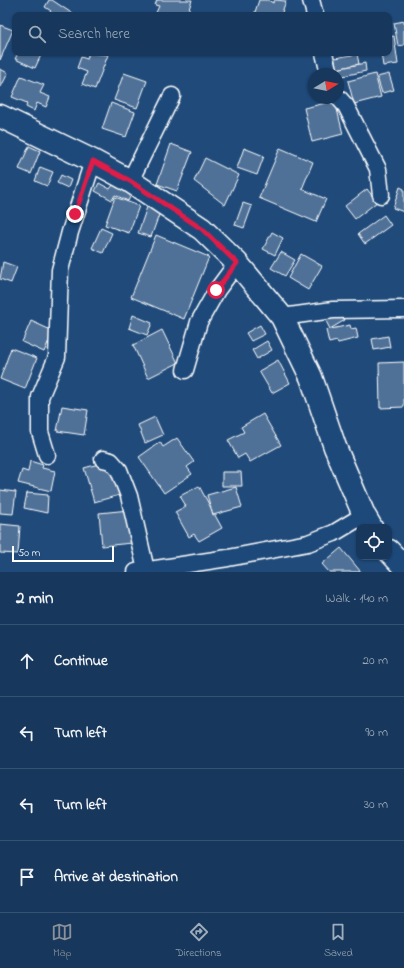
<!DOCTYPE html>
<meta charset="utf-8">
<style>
body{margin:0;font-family:"Indie Flower",sans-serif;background:#244365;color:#f1f3f6}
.controls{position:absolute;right:12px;bottom:12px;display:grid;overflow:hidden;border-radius:8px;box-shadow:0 1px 3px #0004}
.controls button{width:36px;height:36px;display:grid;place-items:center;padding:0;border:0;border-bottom:1px solid #365272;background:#17385c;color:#f1f3f6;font:20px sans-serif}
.compass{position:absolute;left:308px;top:68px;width:36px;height:36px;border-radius:50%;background:#17385c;box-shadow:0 1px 3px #0004;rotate:80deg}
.scale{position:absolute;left:12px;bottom:10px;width:102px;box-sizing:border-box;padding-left:4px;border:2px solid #fff;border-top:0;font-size:11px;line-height:14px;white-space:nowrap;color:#fff;-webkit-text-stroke:3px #1f4a7a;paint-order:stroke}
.stop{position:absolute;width:12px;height:12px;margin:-9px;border:3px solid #e11d48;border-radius:50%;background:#fff}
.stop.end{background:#e11d48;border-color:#fff;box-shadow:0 1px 4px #0008}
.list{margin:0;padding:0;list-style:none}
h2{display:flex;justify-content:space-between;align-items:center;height:52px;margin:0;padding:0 16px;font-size:17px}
h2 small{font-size:13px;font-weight:400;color:#9eacbb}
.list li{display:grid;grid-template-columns:26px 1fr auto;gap:12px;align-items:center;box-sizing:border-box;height:72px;padding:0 16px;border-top:1px solid #365272}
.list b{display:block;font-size:15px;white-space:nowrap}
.list em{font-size:13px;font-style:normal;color:#9eacbb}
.icon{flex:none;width:22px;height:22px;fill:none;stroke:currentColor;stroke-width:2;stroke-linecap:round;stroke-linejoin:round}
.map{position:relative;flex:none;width:404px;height:572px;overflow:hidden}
.search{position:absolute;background:#17385c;box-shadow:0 1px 3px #0004;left:12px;right:12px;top:12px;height:44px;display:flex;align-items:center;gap:10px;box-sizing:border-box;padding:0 14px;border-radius:8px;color:#9eacbb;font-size:15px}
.sheet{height:340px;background:#17385c}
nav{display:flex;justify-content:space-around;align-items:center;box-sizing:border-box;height:56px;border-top:1px solid #365272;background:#17385c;font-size:11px;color:#9eacbb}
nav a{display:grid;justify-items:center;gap:2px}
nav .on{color:#8c9099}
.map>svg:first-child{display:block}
.building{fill:#507197;stroke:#fff}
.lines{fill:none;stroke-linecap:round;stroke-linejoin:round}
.minor-casing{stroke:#fff;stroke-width:19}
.secondary-casing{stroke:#fff;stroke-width:25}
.minor{stroke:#1f4a7a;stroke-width:16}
.secondary{stroke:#1f4a7a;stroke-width:22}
.route{stroke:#e11d48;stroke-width:5}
</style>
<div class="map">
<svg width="404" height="572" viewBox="0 0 404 572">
<rect width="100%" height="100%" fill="#1f4a7a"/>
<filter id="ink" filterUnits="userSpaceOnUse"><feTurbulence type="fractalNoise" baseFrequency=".025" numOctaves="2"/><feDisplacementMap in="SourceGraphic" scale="8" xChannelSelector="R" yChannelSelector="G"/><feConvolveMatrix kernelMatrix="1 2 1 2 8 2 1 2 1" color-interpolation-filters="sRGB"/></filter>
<g filter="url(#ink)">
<g class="building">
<path d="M49,0H52L73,14L48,15L51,11L45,7Z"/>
<path d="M157,0H192L187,15H155L159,6L155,5Z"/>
<path d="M259,0H268L273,3L275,0L286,1L281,15H254Z"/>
<path d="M404,21V45L398,46L394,23Z"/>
<path d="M0,25L13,30L0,60Z"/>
<path d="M394,36L398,64L383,66L381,53H389V37Z"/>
<path d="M18,53H42L35,68L15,59Z"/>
<path d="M89,53L108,55L95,89L82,84L87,72L77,68L81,57L87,59Z"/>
<path d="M357,54L359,64L332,70L330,59Z"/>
<path d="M365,63L366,71L338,77V74H333L332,70Z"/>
<path d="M0,69L8,73L1,87H0Z"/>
<path d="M124,73L147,81L137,108L114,100Z"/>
<path d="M375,74L381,97L354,104L348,81Z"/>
<path d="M389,74L394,90L382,93L377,77Z"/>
<path d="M21,76L44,85L40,93L50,97L46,107L37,103L34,111L26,107L27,103L12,97Z"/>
<path d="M335,101L343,134L312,142L304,108Z"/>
<path d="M111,103L135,112L126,137L102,129Z"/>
<path d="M171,144L192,152L177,191L157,184Z"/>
<path d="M29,146L40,151L31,174L19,169Z"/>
<path d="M244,148L264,156L257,175L237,168Z"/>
<path d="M280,148L313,162L302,189L326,199L316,222L259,198Z"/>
<path d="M205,158L239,175L225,205L194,181Z"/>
<path d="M40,167L53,172L47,186L35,181Z"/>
<path d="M61,175L71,180L68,188L57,183Z"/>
<path d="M99,183L110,189L113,185L118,188L120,184L132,193L128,201L115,195L112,200L95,191Z"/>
<path d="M400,187L404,189V212L393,208Z"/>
<path d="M367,189L377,202L355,219L345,206Z"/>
<path d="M115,197L139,206L129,233L105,225Z"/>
<path d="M243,203L252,206L244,228L235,225Z"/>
<path d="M147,207L160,212L151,237L138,233Z"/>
<path d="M384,215L391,225L365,244L358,234Z"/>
<path d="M101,228L112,233L103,253L92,248Z"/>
<path d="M272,232L283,238L275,255L263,249Z"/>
<path d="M156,235L209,257L184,319L131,297Z"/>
<path d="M281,252L295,260L285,276L271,268Z"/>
<path d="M301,254L322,266L308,290L288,278Z"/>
<path d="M3,262L17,267L11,283L0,279Z"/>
<path d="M340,311L345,320L330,329L325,319Z"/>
<path d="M133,315L152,323L147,335L129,328Z"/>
<path d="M31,321L53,331L44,352L22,342Z"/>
<path d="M260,325L265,334L251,341L246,333Z"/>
<path d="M350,325L351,329L356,328L358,338L338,343L337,341L329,343L326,330Z"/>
<path d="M162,330L178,363L148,378L133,345Z"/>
<path d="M388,336L390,347L374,350L372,339Z"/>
<path d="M267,341L272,350L257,359L252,350Z"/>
<path d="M11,348L37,358L25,389L0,379Z"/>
<path d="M278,360L290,383L272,393L259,371Z"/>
<path d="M404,362V407L380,408L379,363Z"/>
<path d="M62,406L88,410L84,435L57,431Z"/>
<path d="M263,414L281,445L250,462L245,454L238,458L228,440L244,432L241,427Z"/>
<path d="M155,417L163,435L145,443L138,425Z"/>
<path d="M177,438L194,462L187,467L192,474L164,493L139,457L160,442L163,447Z"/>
<path d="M30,461L43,465L42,468L55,471L51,491L18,483L22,470L28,472Z"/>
<path d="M110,461L120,495L94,502L84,468Z"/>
<path d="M222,472H241L242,486H222Z"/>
<path d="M199,486L222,528L199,541L194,534L189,537L175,512L186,506L180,496Z"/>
<path d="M236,487L242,507L213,515L207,495Z"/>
<path d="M0,490L16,492L13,514L0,513Z"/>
<path d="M27,493L48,495L47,513L24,508Z"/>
<path d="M129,510L132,543L102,546L99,513Z"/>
<path d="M0,524L20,526L18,554L0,553Z"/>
<path d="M341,548L361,572H329L322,564Z"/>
</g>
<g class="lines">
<g class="minor-casing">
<g id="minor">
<path d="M311,0L315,15"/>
<path d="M324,53L329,74"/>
<path d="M338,97L346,106L378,169L381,195"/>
<path d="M130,181L172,96"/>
<path d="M282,317L333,310L404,309"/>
<path d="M185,370L199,322L217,290L237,263"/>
<path d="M47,455L40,432V397L57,357L60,270L70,232L93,161"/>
<path d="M103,459L111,461L119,470L129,496L146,570"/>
<path d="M136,572L228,558L308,543L334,533L364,515"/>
</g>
</g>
<g class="secondary-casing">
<g id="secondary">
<path d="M0,116L93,161L130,181L202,229L237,263L282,317L311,377L335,447L364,515L371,527"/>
<path d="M389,551L404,567"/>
</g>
</g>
<use href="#minor" class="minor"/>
<use href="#secondary" class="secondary"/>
</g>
</g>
<g class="lines" filter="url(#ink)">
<path class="route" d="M75,214L93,161L130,181L202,229L237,263L216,290"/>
</g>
</svg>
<div class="controls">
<button><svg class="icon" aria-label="locate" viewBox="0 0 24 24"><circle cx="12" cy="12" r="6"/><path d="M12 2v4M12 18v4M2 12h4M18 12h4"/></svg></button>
</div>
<svg class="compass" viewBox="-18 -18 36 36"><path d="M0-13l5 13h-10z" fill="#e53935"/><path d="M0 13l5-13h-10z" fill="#9eacbb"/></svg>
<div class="scale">50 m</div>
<div class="stop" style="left:216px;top:290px"></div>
<div class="stop end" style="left:75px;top:214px"></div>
<div class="search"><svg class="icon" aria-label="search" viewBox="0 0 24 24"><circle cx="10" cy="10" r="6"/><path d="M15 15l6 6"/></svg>Search here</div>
</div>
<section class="sheet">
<h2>2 min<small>Walk · 140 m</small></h2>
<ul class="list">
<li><svg class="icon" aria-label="ahead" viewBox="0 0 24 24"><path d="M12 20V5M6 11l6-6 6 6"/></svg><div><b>Continue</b></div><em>20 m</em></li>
<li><svg class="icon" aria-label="left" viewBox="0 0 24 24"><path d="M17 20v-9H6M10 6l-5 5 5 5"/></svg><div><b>Turn left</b></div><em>90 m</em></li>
<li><svg class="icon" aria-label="left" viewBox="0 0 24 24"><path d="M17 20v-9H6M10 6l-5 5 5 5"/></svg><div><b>Turn left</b></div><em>30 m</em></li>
<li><svg class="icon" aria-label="arrive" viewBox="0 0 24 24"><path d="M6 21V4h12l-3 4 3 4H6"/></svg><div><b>Arrive at destination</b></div></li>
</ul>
</section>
<nav>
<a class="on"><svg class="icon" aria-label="map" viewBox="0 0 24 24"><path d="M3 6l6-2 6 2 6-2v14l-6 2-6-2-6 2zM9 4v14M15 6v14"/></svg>Map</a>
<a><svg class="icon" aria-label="directions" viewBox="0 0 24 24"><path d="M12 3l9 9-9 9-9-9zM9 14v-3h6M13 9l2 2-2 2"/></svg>Directions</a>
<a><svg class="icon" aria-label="saved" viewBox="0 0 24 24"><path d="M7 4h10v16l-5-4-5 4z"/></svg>Saved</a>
</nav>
